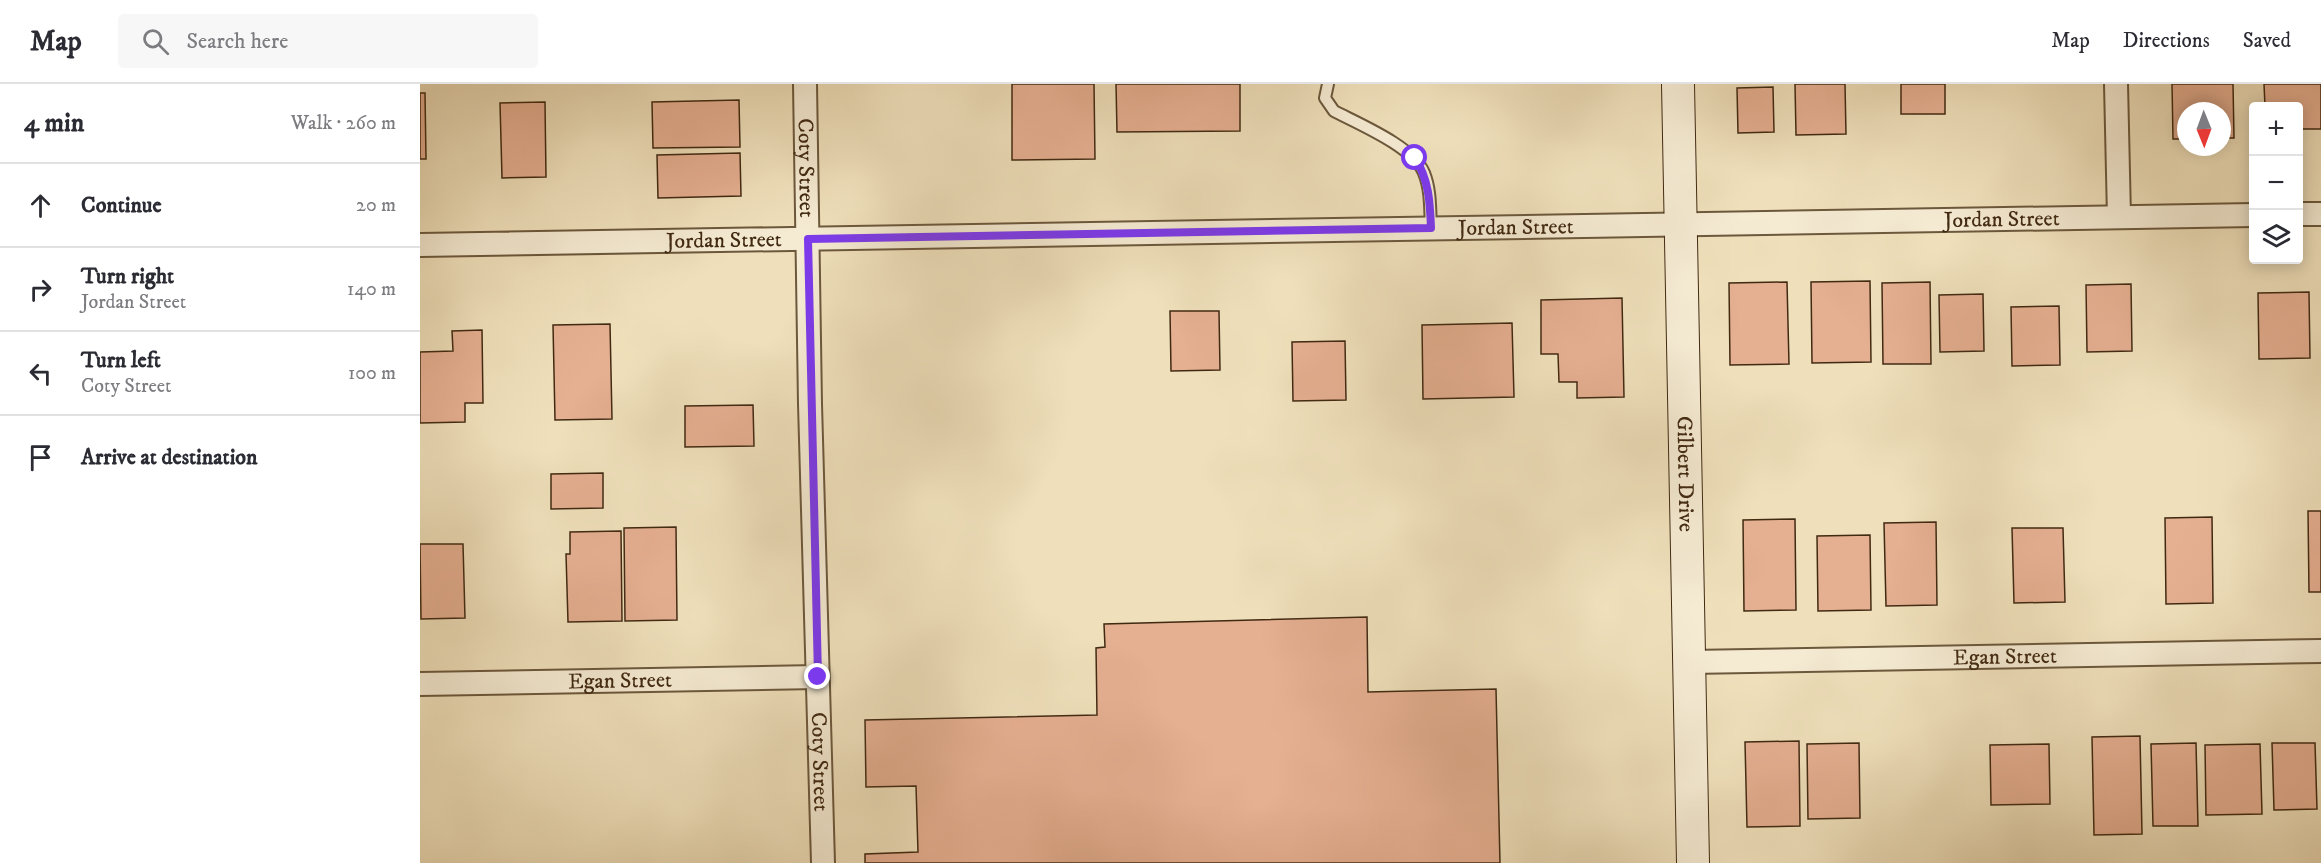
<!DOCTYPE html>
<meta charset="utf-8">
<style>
body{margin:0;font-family:"IM FELL DW Pica",serif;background:#f7f7f7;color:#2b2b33}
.controls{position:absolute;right:18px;top:18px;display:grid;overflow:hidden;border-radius:6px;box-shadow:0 3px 15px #0003}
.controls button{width:54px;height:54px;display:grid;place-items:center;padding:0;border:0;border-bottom:2px solid #e1e1e2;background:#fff;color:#2b2b33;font:30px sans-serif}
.compass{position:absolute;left:1757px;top:18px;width:54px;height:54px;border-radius:50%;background:#fff;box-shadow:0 3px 15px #0003;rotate:179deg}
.stop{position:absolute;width:18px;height:18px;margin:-14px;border:4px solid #7c3aed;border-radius:50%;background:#fff}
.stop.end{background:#7c3aed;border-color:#fff;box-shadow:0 2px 6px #0008}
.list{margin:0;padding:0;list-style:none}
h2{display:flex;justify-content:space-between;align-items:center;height:78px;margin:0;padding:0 24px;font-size:26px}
h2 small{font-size:20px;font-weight:400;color:#7c7c81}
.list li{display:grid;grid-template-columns:39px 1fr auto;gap:18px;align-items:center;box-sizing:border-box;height:84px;padding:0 24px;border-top:2px solid #e1e1e2}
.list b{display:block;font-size:22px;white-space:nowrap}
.list p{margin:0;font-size:20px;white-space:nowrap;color:#7c7c81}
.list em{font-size:20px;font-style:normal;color:#7c7c81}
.icon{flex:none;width:33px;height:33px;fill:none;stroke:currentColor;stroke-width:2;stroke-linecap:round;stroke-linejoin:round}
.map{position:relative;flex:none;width:1901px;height:779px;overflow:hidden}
header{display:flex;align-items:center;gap:36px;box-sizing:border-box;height:84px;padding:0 30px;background:#fff;border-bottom:2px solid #e1e1e2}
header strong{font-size:28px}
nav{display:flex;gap:33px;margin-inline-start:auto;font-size:21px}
.search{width:420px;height:54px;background:#f7f7f7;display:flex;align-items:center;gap:15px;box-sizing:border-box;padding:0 21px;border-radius:6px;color:#7c7c81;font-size:22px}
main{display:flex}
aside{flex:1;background:#fff}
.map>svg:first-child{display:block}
.building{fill:#e5af91;stroke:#412a12;stroke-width:1.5}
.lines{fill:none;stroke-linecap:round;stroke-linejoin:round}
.lane-casing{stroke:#6c583c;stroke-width:14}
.street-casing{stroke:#6c583c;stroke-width:26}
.secondary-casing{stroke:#412a12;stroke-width:34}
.lane{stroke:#f5ebd3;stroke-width:10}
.street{stroke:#f5ebd3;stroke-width:22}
.secondary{stroke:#f5ebd3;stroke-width:32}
.route{stroke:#7c3aed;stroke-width:8}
.labels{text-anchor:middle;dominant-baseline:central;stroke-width:6;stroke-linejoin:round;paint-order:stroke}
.street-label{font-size:22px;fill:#412a12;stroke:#f5ebd3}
</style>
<header>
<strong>Map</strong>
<div class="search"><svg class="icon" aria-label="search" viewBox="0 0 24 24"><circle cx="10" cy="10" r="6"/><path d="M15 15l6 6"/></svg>Search here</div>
<nav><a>Map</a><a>Directions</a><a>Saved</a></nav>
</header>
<main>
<aside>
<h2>4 min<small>Walk · 260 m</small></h2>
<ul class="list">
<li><svg class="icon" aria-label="ahead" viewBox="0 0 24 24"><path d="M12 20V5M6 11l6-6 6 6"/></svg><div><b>Continue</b></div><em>20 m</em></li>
<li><svg class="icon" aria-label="right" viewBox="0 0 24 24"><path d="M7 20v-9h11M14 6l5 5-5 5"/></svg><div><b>Turn right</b><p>Jordan Street</p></div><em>140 m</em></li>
<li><svg class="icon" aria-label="left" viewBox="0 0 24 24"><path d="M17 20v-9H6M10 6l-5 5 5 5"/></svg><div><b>Turn left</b><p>Coty Street</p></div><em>100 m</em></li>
<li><svg class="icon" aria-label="arrive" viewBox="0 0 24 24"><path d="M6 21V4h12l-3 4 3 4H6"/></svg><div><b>Arrive at destination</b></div></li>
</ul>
</aside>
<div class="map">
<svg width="1901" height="779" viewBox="0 0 1901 779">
<rect width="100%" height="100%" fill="#efe0bb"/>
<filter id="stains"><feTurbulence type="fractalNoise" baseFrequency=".00333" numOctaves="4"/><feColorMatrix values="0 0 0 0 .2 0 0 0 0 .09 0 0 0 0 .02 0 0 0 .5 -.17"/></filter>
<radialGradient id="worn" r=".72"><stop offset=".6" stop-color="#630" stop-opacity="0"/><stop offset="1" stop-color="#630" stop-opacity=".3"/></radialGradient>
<g class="building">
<path d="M592,0H674L675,75L592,76Z"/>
<path d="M696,0H820V47L697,48Z"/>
<path d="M1375,0H1425L1426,50L1376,51Z"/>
<rect x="1481" y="0" width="44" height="30"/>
<path d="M1752,0H1813L1814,54H1802V27H1766V55H1753Z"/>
<path d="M1844,0H1901V45H1878V22H1845Z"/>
<path d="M1353,3L1354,48L1318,49L1317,4Z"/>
<path d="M0,9H5L6,75H0Z"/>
<path d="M319,16L320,63L233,64L232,18Z"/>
<path d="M125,18L126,93L82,94L80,19Z"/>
<path d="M320,69L321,112L238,114L237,71Z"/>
<path d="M1450,197L1451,278L1392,279L1391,198Z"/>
<path d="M1367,198L1369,280L1310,281L1309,199Z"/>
<path d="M1510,198L1511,280H1463L1462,199Z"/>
<path d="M1711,200L1712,267L1667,268L1666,201Z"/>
<path d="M1889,208L1890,274L1839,275L1838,209Z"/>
<path d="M1563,210L1564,267L1520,268L1519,211Z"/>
<path d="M1202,214L1204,313L1157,314V298H1139L1138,270H1121V216Z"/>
<path d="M1639,222L1640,281L1592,282L1591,223Z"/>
<path d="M750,227H799L800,286L751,287Z"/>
<path d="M1092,239L1094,313L1003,315L1002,241Z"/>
<path d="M190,240L192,335L135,336L133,241Z"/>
<path d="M62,246L63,319H45V338L0,339V268L33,267L32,247Z"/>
<path d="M925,257L926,316L873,317L872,258Z"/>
<path d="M333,321L334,362L265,363V322Z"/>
<path d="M183,389V424L131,425V390Z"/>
<path d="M1888,427H1901V508H1889Z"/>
<path d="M1792,433L1793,519L1746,520L1745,434Z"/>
<path d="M1375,435L1376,526L1324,527L1323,436Z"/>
<path d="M1516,438L1517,521L1466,522L1464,439Z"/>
<path d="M256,443L257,536L205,537L204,444Z"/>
<path d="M1592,444H1643L1645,518L1594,519Z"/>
<path d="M201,447L202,537L148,538L146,470H150V448Z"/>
<path d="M1450,451L1451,526L1398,527L1397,452Z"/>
<path d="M0,460H43L45,534L1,535Z"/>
<path d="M947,533L948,608L1076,605L1080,779H445V770L498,768L496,702L446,703L445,636L677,631L676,564L685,563L684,540Z"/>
<path d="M1720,652L1722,750L1674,751L1672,653Z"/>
<path d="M1379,657L1380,742L1327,743L1325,658Z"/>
<path d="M1439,659L1440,734L1388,735L1387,660Z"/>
<path d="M1776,659L1778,742H1733L1731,660Z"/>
<path d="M1852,659H1895L1897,725L1854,726Z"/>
<path d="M1629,660L1630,720L1571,721L1570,661Z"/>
<path d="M1840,660L1842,730L1786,731L1785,661Z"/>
</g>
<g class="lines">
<g class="lane-casing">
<path id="lane" d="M908,0L905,14L914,27C939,40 994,63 1004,89C1011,106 1010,126 1011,144"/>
</g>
<g class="street-casing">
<g id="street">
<path id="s1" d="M385,0L390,320L403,779"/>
<path d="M1696,0L1699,133"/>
<path d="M1878,130H1901"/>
<path id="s2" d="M0,161L1834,131"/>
<path id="s3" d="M1270,578L1901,567"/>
<path id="s4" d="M0,600L397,593"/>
</g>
</g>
<g class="secondary-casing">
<g id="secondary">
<path id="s5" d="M1258,0L1273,779"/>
</g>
</g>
<use href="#lane" class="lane"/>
<use href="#street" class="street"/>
<use href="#secondary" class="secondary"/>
</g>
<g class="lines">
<path class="route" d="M398,593L388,155L1011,144C1010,118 1009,96 995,74"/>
</g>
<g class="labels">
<g class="street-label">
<text stroke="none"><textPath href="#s1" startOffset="84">Coty Street</textPath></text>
<text stroke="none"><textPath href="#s2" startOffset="1582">Jordan Street</textPath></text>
<text stroke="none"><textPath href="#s2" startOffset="1096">Jordan Street</textPath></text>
<text stroke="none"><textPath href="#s2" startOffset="304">Jordan Street</textPath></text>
<text stroke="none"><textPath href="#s5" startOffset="390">Gilbert Drive</textPath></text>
<text stroke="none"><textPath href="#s3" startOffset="315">Egan Street</textPath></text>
<text stroke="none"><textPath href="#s4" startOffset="200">Egan Street</textPath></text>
<text stroke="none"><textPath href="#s1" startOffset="678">Coty Street</textPath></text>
</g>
</g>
<rect width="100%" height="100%" filter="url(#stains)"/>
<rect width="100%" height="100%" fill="url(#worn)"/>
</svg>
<div class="controls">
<button>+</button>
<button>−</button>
<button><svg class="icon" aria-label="layers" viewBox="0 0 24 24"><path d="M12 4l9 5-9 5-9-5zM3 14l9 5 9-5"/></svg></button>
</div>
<svg class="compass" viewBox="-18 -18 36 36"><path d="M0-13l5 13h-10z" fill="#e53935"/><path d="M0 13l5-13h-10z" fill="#7c7c81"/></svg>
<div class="stop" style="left:995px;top:74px"></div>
<div class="stop end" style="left:398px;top:593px"></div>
</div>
</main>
